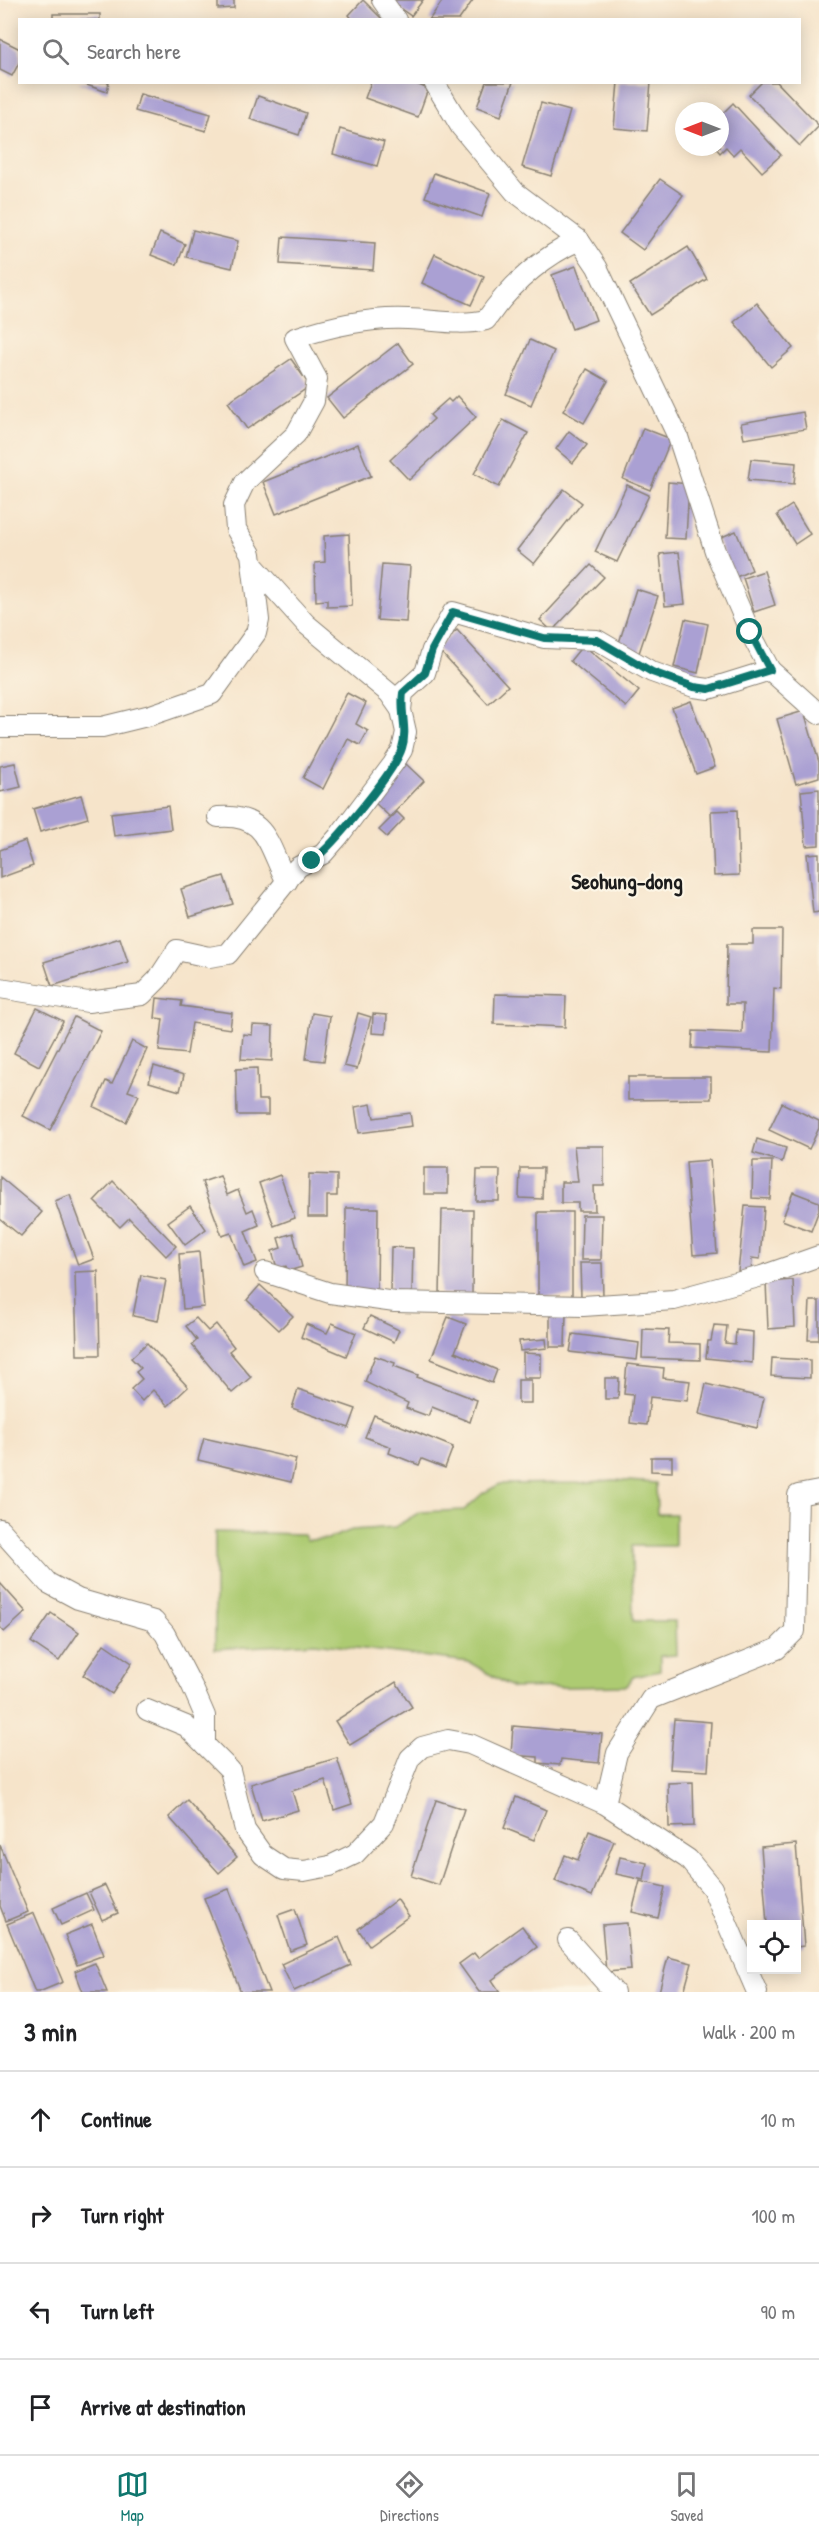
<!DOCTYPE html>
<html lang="en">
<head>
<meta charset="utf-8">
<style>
  :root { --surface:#fff; --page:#f6f6f6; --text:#202124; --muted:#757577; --line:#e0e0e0; --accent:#0f766e }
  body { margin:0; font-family:"Patrick Hand",sans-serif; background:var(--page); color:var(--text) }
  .controls { position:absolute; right:18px; bottom:18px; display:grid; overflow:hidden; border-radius:0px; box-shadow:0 3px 15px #0003 }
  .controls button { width:54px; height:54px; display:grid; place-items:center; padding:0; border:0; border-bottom:2px solid var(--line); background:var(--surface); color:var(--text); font:30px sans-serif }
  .compass { position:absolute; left:675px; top:102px; width:54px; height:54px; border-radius:50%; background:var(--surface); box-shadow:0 3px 15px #0003; rotate:270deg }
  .stop { position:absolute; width:18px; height:18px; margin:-14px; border:4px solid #0f766e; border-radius:50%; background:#fff }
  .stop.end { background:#0f766e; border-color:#fff; box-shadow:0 2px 6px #0008 }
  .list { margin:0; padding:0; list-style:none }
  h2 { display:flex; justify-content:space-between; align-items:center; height:78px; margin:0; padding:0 24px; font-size:26px }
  h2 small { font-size:20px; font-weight:400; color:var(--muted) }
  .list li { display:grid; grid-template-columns:39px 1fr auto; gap:18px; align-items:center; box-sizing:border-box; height:96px; padding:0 24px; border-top:2px solid var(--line) }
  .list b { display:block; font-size:22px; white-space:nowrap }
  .list em { font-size:20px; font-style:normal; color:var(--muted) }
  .icon { flex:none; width:33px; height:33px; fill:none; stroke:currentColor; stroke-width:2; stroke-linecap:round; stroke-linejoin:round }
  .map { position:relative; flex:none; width:819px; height:1992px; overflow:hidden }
  .search { position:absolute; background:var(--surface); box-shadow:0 3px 15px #0003; left:18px; right:18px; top:18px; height:66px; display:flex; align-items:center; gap:15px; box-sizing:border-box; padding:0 21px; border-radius:0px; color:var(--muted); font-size:22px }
  .sheet { height:462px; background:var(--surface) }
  nav { display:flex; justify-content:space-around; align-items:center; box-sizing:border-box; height:84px; border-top:2px solid var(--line); background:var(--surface); font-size:16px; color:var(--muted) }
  nav a { display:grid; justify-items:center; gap:3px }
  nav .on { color:var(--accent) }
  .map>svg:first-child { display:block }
</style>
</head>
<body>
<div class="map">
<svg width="819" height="1992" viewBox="0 0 819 1992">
  <rect width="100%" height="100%" fill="#fcf5e5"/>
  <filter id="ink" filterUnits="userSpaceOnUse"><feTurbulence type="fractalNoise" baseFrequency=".0167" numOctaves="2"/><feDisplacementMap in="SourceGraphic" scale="12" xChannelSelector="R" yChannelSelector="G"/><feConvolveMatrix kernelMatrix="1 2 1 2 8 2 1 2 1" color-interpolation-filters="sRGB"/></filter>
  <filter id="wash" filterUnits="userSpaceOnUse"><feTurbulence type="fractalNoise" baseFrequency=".008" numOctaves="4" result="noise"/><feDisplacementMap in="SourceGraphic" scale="24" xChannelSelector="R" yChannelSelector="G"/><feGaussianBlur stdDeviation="1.35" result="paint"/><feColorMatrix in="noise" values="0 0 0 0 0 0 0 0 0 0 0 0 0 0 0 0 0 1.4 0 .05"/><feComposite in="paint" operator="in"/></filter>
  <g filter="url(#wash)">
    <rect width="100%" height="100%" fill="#f6e4ca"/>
    <polygon fill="#adcb72" stroke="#647447" stroke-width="1.5" points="613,1480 656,1483 657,1514 675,1514 675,1546 632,1546 633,1621 675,1621 676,1655 660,1656 660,1671 633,1677 627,1686 513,1688 469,1662 315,1643 215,1649 215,1532 304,1534 307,1540 328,1539 352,1530 395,1527 420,1512 464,1510 483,1493 500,1484 579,1483"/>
    <g id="blocks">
      <g fill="#aaa0d3">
        <polygon points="218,0 234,0 234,8 218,9"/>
        <polygon points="363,0 383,20 353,20 349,15"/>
        <polygon points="392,0 423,0 411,16 391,2"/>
        <polygon points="443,0 473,0 459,20 429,20"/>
        <rect x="53" y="14" width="47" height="6"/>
        <polygon points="0,39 20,49 20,61 12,76 0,70"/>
        <polygon points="78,82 109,82 107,92"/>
        <polygon points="371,82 412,82 428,89 418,117 365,98"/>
        <polygon points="486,82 513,82 501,116 477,107"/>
        <polygon points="618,82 651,82 647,131 614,128"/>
        <polygon points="762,82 777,82 819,126 800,146 749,95"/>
        <polygon points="140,94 211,114 206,131 135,111"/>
        <polygon points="258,96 306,113 299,135 250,119"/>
        <polygon points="541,103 570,111 551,176 522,167"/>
        <polygon points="733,103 781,155 762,172 740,148 733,155 726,147 720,153 715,147 720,147 720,116"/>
        <polygon points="340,129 384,142 377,166 333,154"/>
        <polygon points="434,173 490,193 482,217 425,197"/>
        <polygon points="660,179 683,195 643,250 620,233"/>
        <polygon points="193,230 238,241 232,268 186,257"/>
        <polygon points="160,233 185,244 177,265 151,255"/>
        <polygon points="282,237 375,243 373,270 280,264"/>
        <polygon points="688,247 707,279 650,315 630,284"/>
        <polygon points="435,254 484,277 471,305 422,283"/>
        <polygon points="576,266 596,320 572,329 552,275"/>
        <polygon points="757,303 793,348 771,367 734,322"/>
        <polygon points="530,340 554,351 531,405 506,394"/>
        <polygon points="398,343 413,364 343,418 327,398"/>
        <polygon points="291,359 310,386 247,429 228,402"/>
        <polygon points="587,369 608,381 584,423 563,411"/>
        <polygon points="457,396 476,417 409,480 390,460 434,419 430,415 448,399 451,402"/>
        <polygon points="803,412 806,429 744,439 741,423"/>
        <polygon points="503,420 528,433 499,487 474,474"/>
        <polygon points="643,428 671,439 650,490 623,479"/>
        <polygon points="569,431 587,445 573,463 556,449"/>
        <polygon points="358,444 371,476 276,514 263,482"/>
        <polygon points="751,459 796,463 794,484 748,480"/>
        <polygon points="668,482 689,484 686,539 665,538"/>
        <polygon points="627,485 649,495 617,562 595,552"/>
        <polygon points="564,489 582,503 534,564 517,550"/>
        <polygon points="792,505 810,534 795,544 777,515"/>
        <polygon points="736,531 752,570 734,578 717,539"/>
        <polygon points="349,534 352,606 327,607 327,600 316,601 315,563 325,562 324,536"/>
        <polygon points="679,552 685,604 665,606 660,554"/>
        <polygon points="382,564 410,566 406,622 377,620"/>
        <polygon points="591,565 604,577 552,631 540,620"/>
        <polygon points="764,571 775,605 754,612 743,578"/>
        <polygon points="636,589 658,596 639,653 618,646"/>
        <polygon points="685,619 708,624 698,673 674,667"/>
        <polygon points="457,630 508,686 488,704 437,648"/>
        <polygon points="583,645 639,691 626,707 570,661"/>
        <polygon points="347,693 366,703 356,724 368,731 360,745 348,739 323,789 303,778"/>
        <polygon points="691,701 715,767 696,774 672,708"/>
        <polygon points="804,711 819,762 819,777 796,784 777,719"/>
        <polygon points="15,763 21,787 0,792 0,766"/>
        <polygon points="406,764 424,781 390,817 372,800"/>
        <polygon points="819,789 819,845 806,846 801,791"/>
        <polygon points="81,795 88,818 40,832 33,809"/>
        <polygon points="168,806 171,829 114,836 111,813"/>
        <polygon points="737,810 739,875 714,876 711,811"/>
        <polygon points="397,812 404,819 387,837 379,830"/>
        <polygon points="25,841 33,866 0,878 0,850"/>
        <polygon points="819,853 819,912 813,913 807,854"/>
        <polygon points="224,876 233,904 190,917 181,889"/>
        <polygon points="753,930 782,930 781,989 774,988 772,1052 692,1048 693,1031 742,1033 743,1004 726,1004 727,944 753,944"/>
        <polygon points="120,938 128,962 52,986 44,962"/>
        <polygon points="495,994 566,996 565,1027 494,1024"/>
        <polygon points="157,998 182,1001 181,1006 232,1013 230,1029 192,1023 187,1054 159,1051 163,1019 155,1018"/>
        <polygon points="37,1008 63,1021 39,1066 14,1053"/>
        <polygon points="312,1013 330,1016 324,1061 306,1059"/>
        <polygon points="358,1013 371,1017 357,1069 344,1066"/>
        <polygon points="373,1014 387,1015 386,1034 372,1033"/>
        <polygon points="74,1017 101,1031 50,1130 23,1116"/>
        <polygon points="253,1025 273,1026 272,1061 241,1059 243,1034 252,1035"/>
        <polygon points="132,1041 147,1049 128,1091 139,1095 126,1122 94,1107 106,1081 112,1084"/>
        <polygon points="154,1066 184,1075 180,1091 149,1082"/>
        <polygon points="257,1068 258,1100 268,1100 268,1115 237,1115 236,1069"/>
        <polygon points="628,1077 711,1077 711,1099 628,1100"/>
        <polygon points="782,1103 819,1121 819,1128 809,1149 769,1130"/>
        <polygon points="371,1104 374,1118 410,1113 412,1126 359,1133 355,1107"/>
        <polygon points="757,1139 786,1148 782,1162 753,1153"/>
        <polygon points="574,1146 604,1146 604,1186 594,1186 595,1211 578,1211 578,1203 561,1203 561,1182 578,1182"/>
        <polygon points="710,1160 717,1253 693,1255 686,1162"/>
        <polygon points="753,1161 772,1161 770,1199 752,1198"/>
        <rect x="424" y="1168" width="24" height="26"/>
        <polygon points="520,1168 543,1168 542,1199 519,1198"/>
        <polygon points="477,1170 500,1170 499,1201 476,1201"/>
        <polygon points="309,1174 337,1175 337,1196 327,1196 327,1217 308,1217"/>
        <polygon points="280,1175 295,1218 274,1226 259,1183"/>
        <polygon points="220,1176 227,1195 238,1190 247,1212 253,1209 259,1225 245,1231 257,1262 244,1267 231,1233 222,1236 202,1182"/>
        <polygon points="0,1177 42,1212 21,1236 0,1219"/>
        <polygon points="113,1181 176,1246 166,1256 129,1218 120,1227 94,1201"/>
        <polygon points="793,1192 819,1202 819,1210 811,1231 782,1220"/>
        <polygon points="70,1195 94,1259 78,1265 55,1201"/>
        <polygon points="190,1206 206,1229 185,1245 168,1222"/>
        <polygon points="745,1206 764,1207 760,1259 752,1258 751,1273 738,1272"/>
        <polygon points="346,1208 378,1208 377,1293 345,1292"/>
        <polygon points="442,1210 473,1210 472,1294 440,1294"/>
        <rect x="538" y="1212" width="34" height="84"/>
        <polygon points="582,1215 602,1215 601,1260 581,1260"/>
        <polygon points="293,1233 302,1267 288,1271 286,1266 277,1268 272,1251 281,1248 278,1238"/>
        <polygon points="391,1247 413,1248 412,1293 390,1292"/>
        <polygon points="199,1252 204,1307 183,1309 179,1254"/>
        <polygon points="580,1263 602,1263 603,1296 581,1297"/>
        <polygon points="98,1271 100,1355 77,1355 75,1272"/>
        <polygon points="141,1275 166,1280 158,1321 133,1316"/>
        <polygon points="793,1280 795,1327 768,1329 766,1282"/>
        <polygon points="260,1285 293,1316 279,1330 247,1300"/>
        <polygon points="810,1301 819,1301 819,1340 808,1340"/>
        <polygon points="550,1312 566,1312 565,1347 550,1347"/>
        <polygon points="370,1316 399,1330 394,1342 364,1328"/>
        <polygon points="448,1317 466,1324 455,1352 497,1370 492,1383 431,1359"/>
        <polygon points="196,1318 208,1331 216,1324 234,1347 229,1351 251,1377 232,1393 192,1345 197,1340 186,1326"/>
        <polygon points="332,1323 356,1333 346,1356 301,1337 306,1324 327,1333"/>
        <polygon points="714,1325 727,1326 725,1343 735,1344 736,1330 753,1332 752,1363 706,1358 708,1341 711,1341"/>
        <polygon points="643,1329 669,1330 668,1343 700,1344 700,1360 642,1358"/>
        <polygon points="573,1334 639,1343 637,1360 570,1352"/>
        <polygon points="546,1339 547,1348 520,1351 519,1341"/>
        <polygon points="147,1343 188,1387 168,1406 153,1390 142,1401 131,1389 142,1379 136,1372 141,1368 131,1358"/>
        <polygon points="523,1353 541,1354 541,1378 523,1378"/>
        <polygon points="375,1356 395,1363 394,1366 418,1375 417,1377 477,1400 470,1422 432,1407 428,1416 406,1408 408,1403 365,1382"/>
        <polygon points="772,1358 810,1360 810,1378 771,1376"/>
        <polygon points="627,1364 664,1368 663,1378 690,1381 687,1401 650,1397 647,1425 630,1423 633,1395 624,1394"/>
        <polygon points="605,1378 619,1378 618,1399 605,1399"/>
        <rect x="518" y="1380" width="13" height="23"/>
        <polygon points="706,1384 764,1398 757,1428 699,1414"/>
        <polygon points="298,1389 356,1409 349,1428 292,1408"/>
        <polygon points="374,1415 453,1447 445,1468 422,1459 419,1465 389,1453 391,1447 365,1437"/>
        <polygon points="204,1438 296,1459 291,1482 198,1460"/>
        <polygon points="651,1457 672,1457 672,1472 651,1471"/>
        <polygon points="0,1583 26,1612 4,1632 0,1627"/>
        <polygon points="51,1613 79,1632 59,1661 31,1642"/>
        <polygon points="104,1644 132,1663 112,1694 83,1675"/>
        <polygon points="396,1682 412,1707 350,1745 335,1721"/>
        <polygon points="674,1719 711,1722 708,1771 670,1769"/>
        <polygon points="513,1726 602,1734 599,1763 561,1759 560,1765 538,1763 538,1757 511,1755"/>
        <polygon points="337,1758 352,1804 334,1810 325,1780 292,1791 298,1810 262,1821 251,1784"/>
        <polygon points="693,1782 694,1826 669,1827 668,1783"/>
        <polygon points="516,1797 546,1810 534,1840 504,1828"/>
        <polygon points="187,1800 237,1857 219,1873 169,1817"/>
        <polygon points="436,1800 464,1809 439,1885 411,1876"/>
        <polygon points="589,1831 614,1841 592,1896 555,1881 565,1855 578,1860"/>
        <polygon points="796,1844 804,1946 796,1947 796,1924 767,1924 761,1847"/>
        <polygon points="0,1845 28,1912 6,1921 0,1906"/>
        <polygon points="620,1857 647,1863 644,1880 616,1874"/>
        <polygon points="640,1881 665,1887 658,1918 632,1912"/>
        <polygon points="105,1885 118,1913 102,1920 89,1892"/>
        <polygon points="229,1889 269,1992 241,1992 204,1898"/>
        <polygon points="86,1893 94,1910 61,1925 53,1908"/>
        <polygon points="397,1899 409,1916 369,1945 358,1929"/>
        <polygon points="295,1909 307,1945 290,1951 278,1915"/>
        <polygon points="34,1913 63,1982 39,1992 35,1992 7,1924"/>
        <polygon points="627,1923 631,1970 606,1972 602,1925"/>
        <polygon points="92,1924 104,1955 77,1965 65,1935"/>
        <polygon points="522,1926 537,1947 492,1980 500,1992 479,1992 459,1964 474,1953 478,1958"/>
        <polygon points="339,1937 351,1965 294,1991 281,1964"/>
        <polygon points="668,1957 692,1963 684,1992 659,1992"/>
        <polygon points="95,1963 107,1992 83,1992 75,1971"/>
      </g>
    </g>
  </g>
  <g filter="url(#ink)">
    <use href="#blocks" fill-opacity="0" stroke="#898073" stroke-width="1.5"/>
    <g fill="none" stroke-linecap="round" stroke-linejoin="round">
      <g stroke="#898073" stroke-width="22">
        <g id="street">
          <polyline points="382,0 396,20"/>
          <polyline points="434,82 461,127 515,192 579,240 597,267 678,437 715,551 750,632 770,670 819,714"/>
          <polyline points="253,565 306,624 389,693 401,710"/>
          <path d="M0,727H102L151,715L212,694L256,633L259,620L251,554L236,529L234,505L245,482L296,434L314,401L317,379L295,338C331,326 369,317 408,319C434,320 461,326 486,320C511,284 540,258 579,240"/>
          <path d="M218,817C268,813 268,847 287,882"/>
          <polyline points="0,988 88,1002 142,995 158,979 177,950 209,957 228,954 298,867 323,854 338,837 393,764 402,750 406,732 401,710 403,693 425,673 432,650 453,612 544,638 597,640 652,672 694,687 709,689 770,670"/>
          <polyline points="265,1272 330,1293 395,1302 583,1306 674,1300 762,1276 819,1256"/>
          <polyline points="0,1529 48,1583 78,1599 154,1621 165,1634 192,1686 205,1716 205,1745"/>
          <polyline points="147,1710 186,1726 230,1770 245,1830 263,1855 284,1869 304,1871 330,1866 355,1854 384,1823 410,1758 422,1747 448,1740 470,1744 605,1804 688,1859 712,1888 757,1992"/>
          <polyline points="605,1804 617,1753 651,1699 777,1649 795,1631 798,1495 819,1491"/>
          <polyline points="568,1940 614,1992"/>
        </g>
      </g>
      <use href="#street" stroke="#fff" stroke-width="20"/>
    </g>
  </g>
  <g fill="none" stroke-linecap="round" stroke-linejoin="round" filter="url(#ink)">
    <path stroke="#0f766e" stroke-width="8" d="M312,861C332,847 396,770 402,748C408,730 400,712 403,693L425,673L432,650L453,612L544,638L597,640L652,672L694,687L709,689L770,670L750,632"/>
  </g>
  <g text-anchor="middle" stroke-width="4.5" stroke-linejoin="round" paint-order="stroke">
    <g font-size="22" font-weight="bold" fill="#1c1c1c" stroke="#fcf5e5">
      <text x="627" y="889">Seohung-dong</text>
    </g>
  </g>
</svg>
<div class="controls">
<button><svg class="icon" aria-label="locate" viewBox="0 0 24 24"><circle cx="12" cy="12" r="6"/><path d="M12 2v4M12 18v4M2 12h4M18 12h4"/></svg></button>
</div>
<svg class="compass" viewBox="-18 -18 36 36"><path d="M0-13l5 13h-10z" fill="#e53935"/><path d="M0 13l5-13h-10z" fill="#757577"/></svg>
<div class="stop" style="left:750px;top:632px"></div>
<div class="stop end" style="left:312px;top:861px"></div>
<div class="search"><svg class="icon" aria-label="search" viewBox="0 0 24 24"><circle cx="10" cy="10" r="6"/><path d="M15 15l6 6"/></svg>Search here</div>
</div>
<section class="sheet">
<h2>3 min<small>Walk · 200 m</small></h2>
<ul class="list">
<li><svg class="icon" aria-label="ahead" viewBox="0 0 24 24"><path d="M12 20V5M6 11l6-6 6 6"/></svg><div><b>Continue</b></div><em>10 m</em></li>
<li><svg class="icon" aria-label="right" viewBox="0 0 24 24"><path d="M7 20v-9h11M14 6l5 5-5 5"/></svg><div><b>Turn right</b></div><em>100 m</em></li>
<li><svg class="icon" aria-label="left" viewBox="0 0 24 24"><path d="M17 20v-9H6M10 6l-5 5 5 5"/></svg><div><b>Turn left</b></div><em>90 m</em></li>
<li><svg class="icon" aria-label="arrive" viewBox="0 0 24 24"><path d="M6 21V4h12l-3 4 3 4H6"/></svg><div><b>Arrive at destination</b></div></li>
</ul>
</section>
<nav>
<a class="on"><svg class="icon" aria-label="map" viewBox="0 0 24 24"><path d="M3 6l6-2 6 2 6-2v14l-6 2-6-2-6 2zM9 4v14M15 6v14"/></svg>Map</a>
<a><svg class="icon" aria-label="directions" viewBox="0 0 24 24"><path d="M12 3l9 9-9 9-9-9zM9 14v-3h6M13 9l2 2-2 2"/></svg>Directions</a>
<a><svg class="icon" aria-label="saved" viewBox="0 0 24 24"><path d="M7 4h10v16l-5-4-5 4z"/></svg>Saved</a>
</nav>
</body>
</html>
